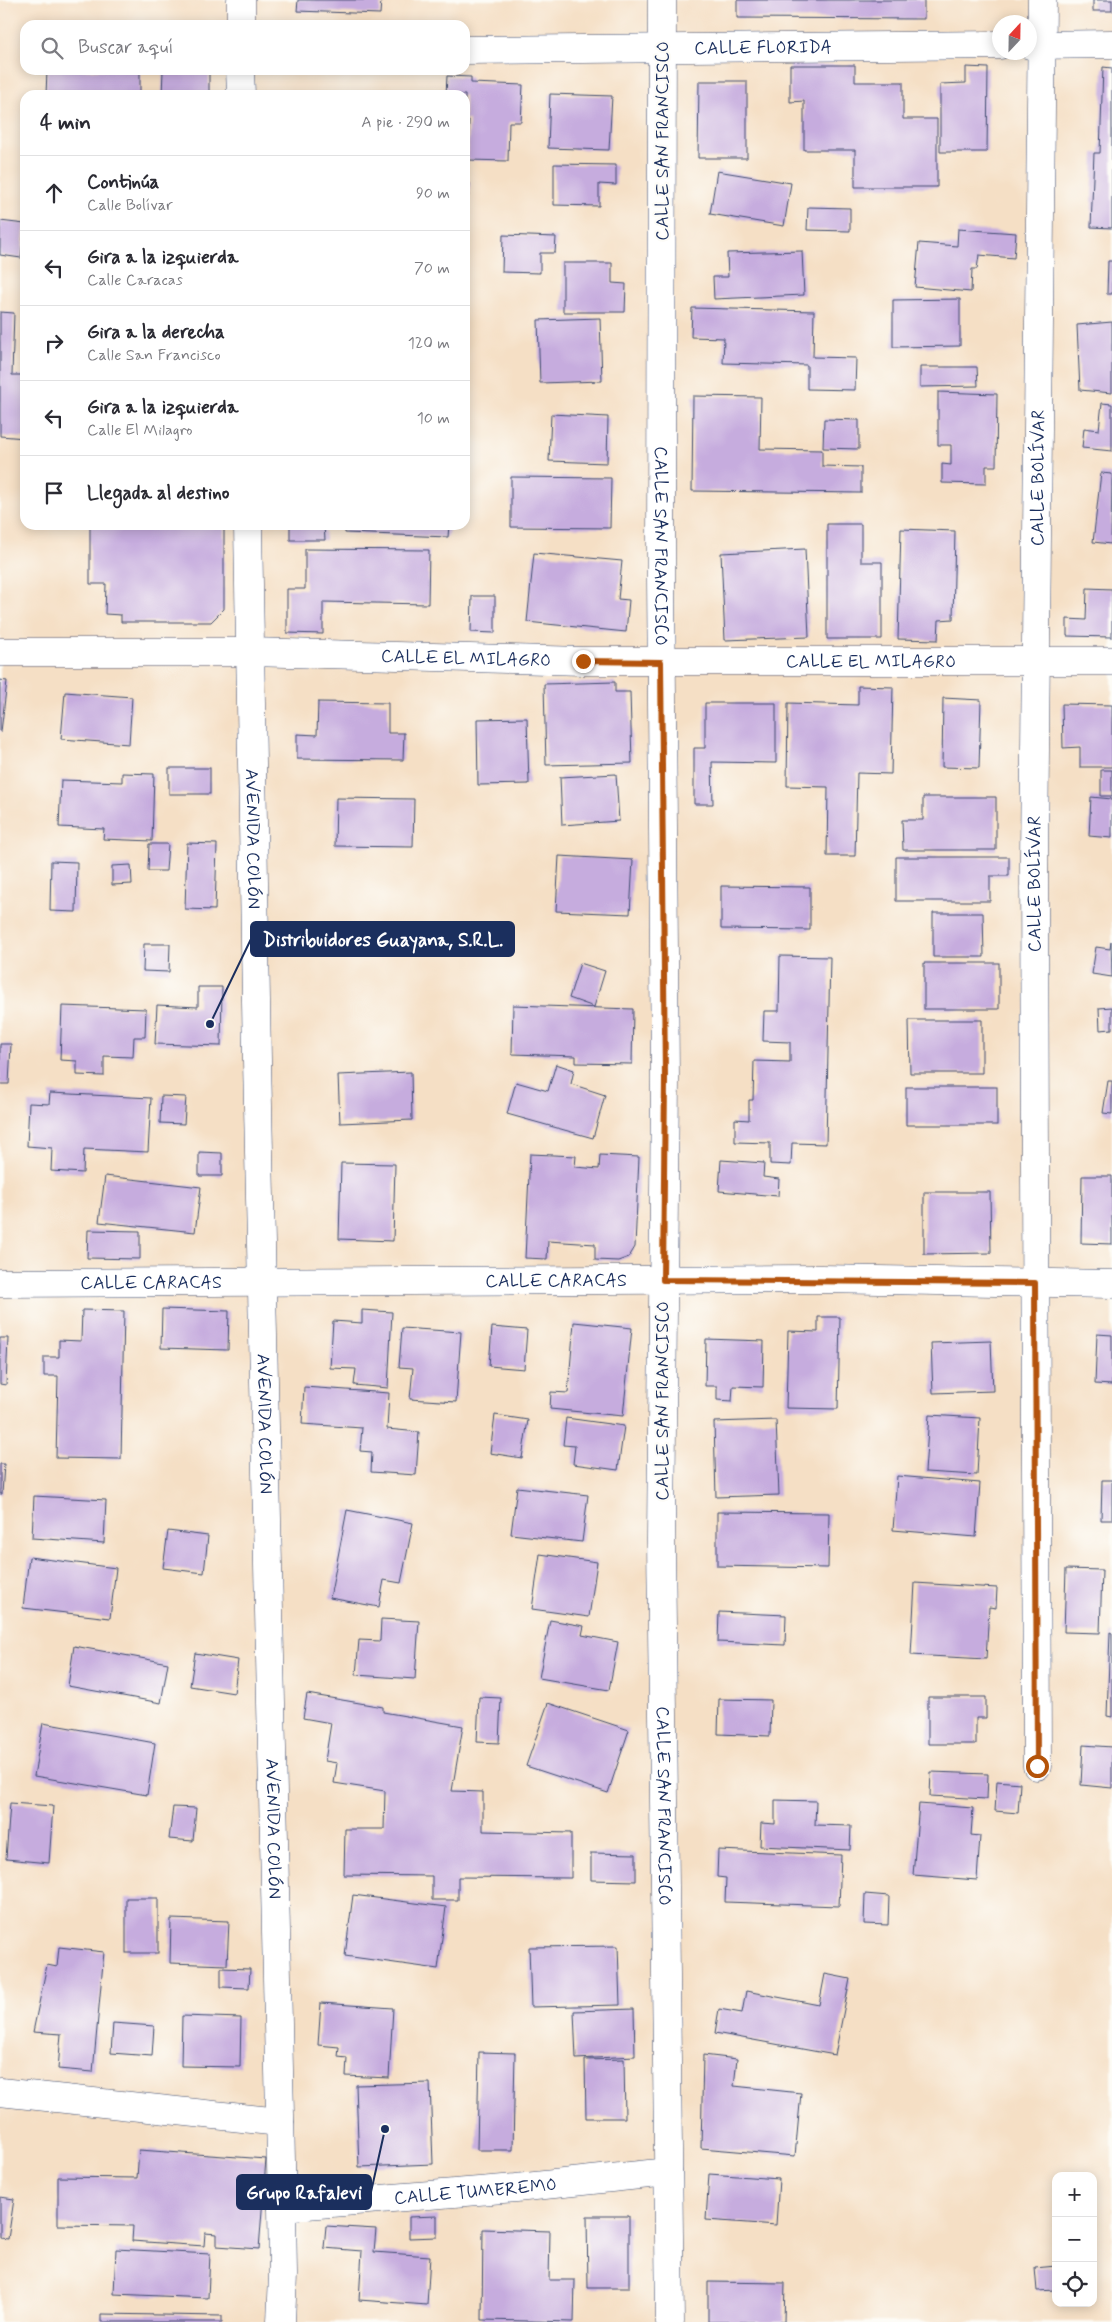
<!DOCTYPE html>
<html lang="es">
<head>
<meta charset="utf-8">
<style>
  :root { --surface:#fff; --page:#f2f2f3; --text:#2b2b33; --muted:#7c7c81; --line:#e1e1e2 }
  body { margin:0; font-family:Mynerve,sans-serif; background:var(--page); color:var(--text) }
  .controls { position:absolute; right:15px; bottom:15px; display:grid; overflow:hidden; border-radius:10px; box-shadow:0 2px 12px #0003 }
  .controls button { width:45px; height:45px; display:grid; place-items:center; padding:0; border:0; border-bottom:1px solid var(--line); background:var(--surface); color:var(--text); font:25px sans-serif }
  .compass { position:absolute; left:992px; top:15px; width:45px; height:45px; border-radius:50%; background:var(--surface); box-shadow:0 2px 12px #0003; rotate:22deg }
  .stop { position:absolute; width:15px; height:15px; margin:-11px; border:4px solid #b45309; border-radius:50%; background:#fff }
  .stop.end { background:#b45309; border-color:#fff; box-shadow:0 1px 5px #0008 }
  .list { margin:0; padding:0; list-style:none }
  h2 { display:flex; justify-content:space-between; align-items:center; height:65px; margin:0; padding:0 20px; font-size:21px }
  h2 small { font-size:16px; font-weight:400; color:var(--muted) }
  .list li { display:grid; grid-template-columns:32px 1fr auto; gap:15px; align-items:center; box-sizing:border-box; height:75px; padding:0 20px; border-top:1px solid var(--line) }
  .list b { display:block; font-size:19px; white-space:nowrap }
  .list p { margin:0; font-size:16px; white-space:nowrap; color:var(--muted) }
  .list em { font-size:16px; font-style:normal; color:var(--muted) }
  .icon { flex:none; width:28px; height:28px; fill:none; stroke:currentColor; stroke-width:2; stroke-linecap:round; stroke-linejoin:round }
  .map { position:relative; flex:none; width:1112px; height:2322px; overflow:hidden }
  .search { position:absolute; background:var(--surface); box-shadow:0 2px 12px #0003; left:20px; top:20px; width:450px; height:55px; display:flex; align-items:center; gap:12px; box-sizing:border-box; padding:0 18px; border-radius:15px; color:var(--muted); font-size:19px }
  .panel { position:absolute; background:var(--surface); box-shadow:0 2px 12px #0003; left:20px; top:90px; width:450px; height:440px; border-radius:15px }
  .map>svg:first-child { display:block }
</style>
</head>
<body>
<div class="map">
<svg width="1112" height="2322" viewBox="0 0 1112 2322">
  <rect width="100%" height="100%" fill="#fdfcf7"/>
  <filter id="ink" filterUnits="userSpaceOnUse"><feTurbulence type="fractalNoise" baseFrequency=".02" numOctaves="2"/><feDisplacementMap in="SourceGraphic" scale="10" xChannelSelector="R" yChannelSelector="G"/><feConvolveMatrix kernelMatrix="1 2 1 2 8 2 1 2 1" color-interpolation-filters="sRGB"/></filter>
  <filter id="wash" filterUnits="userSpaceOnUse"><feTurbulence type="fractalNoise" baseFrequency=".0096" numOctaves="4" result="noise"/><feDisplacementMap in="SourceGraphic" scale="20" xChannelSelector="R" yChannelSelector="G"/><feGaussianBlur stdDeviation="1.12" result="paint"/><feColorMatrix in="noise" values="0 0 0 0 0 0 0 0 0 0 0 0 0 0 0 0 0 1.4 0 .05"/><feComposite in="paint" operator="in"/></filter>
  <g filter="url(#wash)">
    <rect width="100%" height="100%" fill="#f5dfc5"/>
    <g id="blocks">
      <g fill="#c6acde">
        <polygon points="298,0 381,0 380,14 297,11"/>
        <polygon points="737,0 924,0 924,19 737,18"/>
        <rect x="1093" y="0" width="19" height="11"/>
        <polygon points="790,65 855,65 855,82 903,82 903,119 937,119 937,187 855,187 855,150 804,150 804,101 790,102"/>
        <polygon points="966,67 988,68 987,152 940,152 940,84 966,83"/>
        <polygon points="1103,67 1112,68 1112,228 1091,227 1094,153 1100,153"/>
        <polygon points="47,70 140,70 140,95 46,95"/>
        <polygon points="163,70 209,70 209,95 162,95"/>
        <polygon points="447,76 471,77 471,83 523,85 521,122 509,122 508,161 468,160 469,120 465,119 465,95 446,95"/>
        <polygon points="699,81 747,81 747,158 698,158"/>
        <polygon points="550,94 612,96 609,150 548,148"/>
        <polygon points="554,164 616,165 616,185 599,184 599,206 554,205"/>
        <polygon points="717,171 791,183 784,226 710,214"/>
        <polygon points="465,183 470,183 466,220 465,220"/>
        <polygon points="808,207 850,208 850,231 807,230"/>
        <polygon points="0,221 25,224 21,258 0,255"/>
        <polygon points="958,229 1016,233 1014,258 979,255 977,269 972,269 971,292 915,287 919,243 957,246"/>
        <polygon points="503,235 556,237 555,253 540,253 540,273 502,272"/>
        <polygon points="802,251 804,295 714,299 713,277 728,277 727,253"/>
        <polygon points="1108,261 1112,261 1112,294 1107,294"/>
        <polygon points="563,263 612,263 612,283 626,284 625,312 563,312"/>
        <polygon points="960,299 960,346 893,347 893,300"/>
        <polygon points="692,308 814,311 813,357 856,358 855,390 807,389 807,365 723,363 724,338 691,337"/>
        <polygon points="0,312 14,313 12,375 25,375 25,438 0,436"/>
        <polygon points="600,318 602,381 540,383 538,320"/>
        <polygon points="1112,322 1112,393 1080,390 1077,325"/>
        <polygon points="920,367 977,367 978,386 920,387"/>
        <polygon points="938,392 997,394 996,466 986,466 986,484 942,483 942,464 951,465 951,445 938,445"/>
        <polygon points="693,396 761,397 760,449 822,450 822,466 861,467 861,493 692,491"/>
        <polygon points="1102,403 1112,404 1112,451 1082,448 1084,428 1099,430"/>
        <polygon points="551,414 608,417 607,463 549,461"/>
        <polygon points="824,419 859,420 859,449 823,448"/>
        <polygon points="1101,473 1112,474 1111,544 1093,542"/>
        <polygon points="511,477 611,478 610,528 511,527"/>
        <polygon points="827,524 861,524 861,562 882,562 882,639 827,639"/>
        <polygon points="90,525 224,525 224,609 211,622 121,622 121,615 105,614 106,584 90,584"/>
        <polygon points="290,525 324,525 325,540 290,540"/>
        <polygon points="345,525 449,525 448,537 345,533"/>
        <polygon points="901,529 955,531 953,619 939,620 938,640 898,639"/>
        <polygon points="305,549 429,550 428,604 323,602 323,634 287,633 287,589 305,589"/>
        <polygon points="805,549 809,637 725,640 721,553"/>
        <polygon points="534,553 622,561 618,599 629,600 626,632 527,622"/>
        <polygon points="1087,588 1112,589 1112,637 1067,636 1067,619 1086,620"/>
        <polygon points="472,596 495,596 495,633 471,632"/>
        <polygon points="0,680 7,681 1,732 0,732"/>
        <polygon points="615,682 615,692 630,692 632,763 546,765 544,684"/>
        <polygon points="858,686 893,687 891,774 857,773 855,856 827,856 828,787 787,786 788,703 858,705"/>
        <polygon points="65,692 132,697 129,744 61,739"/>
        <polygon points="943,698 981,700 979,768 942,767"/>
        <polygon points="318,702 388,703 388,733 404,733 403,760 297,759 297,734 317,735"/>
        <polygon points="705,703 776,703 776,763 712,762 713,804 694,804 694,748 705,748"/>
        <polygon points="1062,704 1112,705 1112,767 1080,767 1080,747 1063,748"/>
        <polygon points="527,718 529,784 478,785 477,719"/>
        <rect x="169" y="768" width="41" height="26"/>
        <rect x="1101" y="770" width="11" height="26"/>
        <polygon points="122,773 154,774 152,841 103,839 104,829 59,827 61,780 122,782"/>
        <polygon points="616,774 619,821 562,825 560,777"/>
        <polygon points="923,797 996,797 996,850 903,850 902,820 923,820"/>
        <polygon points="1091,797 1112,799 1112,838 1089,836"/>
        <polygon points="336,798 414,799 413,847 335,846"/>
        <polygon points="187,843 217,844 215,910 185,909"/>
        <polygon points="149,844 168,844 166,871 148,871"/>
        <polygon points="559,856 633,860 630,914 556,911"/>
        <polygon points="896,857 1009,857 1009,876 990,876 990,901 896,901"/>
        <polygon points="51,861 77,862 76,912 50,911"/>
        <polygon points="131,865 132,884 112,885 112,866"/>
        <polygon points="721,886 810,887 810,930 721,929"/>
        <polygon points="933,913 983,913 984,957 933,957"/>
        <polygon points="1111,942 1112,977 1092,974 1096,947 1110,949"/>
        <polygon points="144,944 170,944 169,972 143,971"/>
        <polygon points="780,956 830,957 826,1144 792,1143 791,1165 770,1164 770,1143 735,1142 735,1119 749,1120 749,1100 753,1100 754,1061 790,1062 790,1042 763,1041 764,1011 779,1011"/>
        <polygon points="580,963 605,971 594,1007 569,998"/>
        <rect x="924" y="963" width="75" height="46"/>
        <polygon points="198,987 222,987 221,1046 155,1044 157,1005 198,1007"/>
        <polygon points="513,1005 633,1009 632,1064 576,1063 576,1056 512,1054"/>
        <polygon points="62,1006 146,1009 145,1037 134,1037 133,1057 104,1056 104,1076 77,1075 77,1061 60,1060"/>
        <polygon points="1112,1007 1112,1029 1100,1030 1099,1008"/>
        <polygon points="909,1020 982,1020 982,1073 910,1073"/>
        <polygon points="0,1044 11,1044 9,1084 0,1084"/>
        <polygon points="556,1064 574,1070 571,1084 605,1095 593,1138 507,1114 516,1082 548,1091"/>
        <polygon points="411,1072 412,1120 340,1123 338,1075"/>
        <polygon points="1108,1081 1112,1081 1112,1114 1103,1113"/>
        <rect x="906" y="1087" width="91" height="38"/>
        <polygon points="50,1093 151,1098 148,1152 84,1149 83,1173 51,1171 52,1148 27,1146 29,1103 49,1104"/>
        <polygon points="161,1096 186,1097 184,1124 160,1123"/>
        <polygon points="199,1152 222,1153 222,1176 199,1176"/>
        <polygon points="530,1154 576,1156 575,1167 599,1169 600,1155 639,1157 635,1247 629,1257 618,1261 595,1260 595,1244 548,1241 547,1259 525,1258"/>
        <polygon points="721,1160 764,1163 763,1177 779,1179 778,1196 719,1191"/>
        <polygon points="341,1163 395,1164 393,1241 339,1239"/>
        <polygon points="105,1176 201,1187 195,1232 99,1222"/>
        <polygon points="1082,1176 1112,1176 1112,1244 1081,1243"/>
        <polygon points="924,1192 990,1192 991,1253 924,1254"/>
        <polygon points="88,1230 140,1231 140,1259 87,1258"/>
        <polygon points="162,1309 229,1311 228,1350 161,1348"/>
        <polygon points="82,1310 124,1311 121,1459 56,1458 58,1376 44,1376 44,1357 59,1357 59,1340 81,1341"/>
        <polygon points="362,1310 392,1312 388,1388 354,1385 356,1369 330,1368 333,1321 362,1323"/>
        <polygon points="818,1317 840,1317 838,1409 786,1408 788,1331 818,1332"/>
        <polygon points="574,1322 632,1328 623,1416 550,1409 551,1392 568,1393"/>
        <polygon points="492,1327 527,1330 524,1369 489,1366"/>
        <polygon points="402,1328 461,1332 456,1402 410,1399 413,1368 399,1367"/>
        <polygon points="1097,1334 1112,1335 1112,1385 1095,1384"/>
        <polygon points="0,1338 8,1338 6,1385 0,1384"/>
        <polygon points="706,1339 764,1341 763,1387 733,1386 732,1401 717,1400 717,1386 705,1386"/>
        <polygon points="991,1341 993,1391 933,1393 931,1343"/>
        <polygon points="304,1387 389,1393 387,1429 419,1432 416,1475 371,1472 372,1452 360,1451 362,1428 302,1424"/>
        <polygon points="495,1415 528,1420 522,1458 490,1453"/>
        <polygon points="929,1415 980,1418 977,1475 925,1472"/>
        <polygon points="566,1418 624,1426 618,1470 573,1464 575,1446 563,1445"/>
        <polygon points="776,1420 779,1495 716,1497 714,1422"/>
        <polygon points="0,1464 4,1464 2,1494 0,1494"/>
        <polygon points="897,1476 980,1483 976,1537 893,1530"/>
        <polygon points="1102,1480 1112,1480 1112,1520 1101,1520"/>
        <polygon points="517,1487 588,1495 582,1542 511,1534"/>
        <polygon points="34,1496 106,1500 104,1543 32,1538"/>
        <polygon points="347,1510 413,1523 401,1583 384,1580 379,1607 330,1598"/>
        <polygon points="717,1512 829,1513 828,1568 717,1566"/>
        <polygon points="168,1531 208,1536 204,1573 163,1568"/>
        <polygon points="540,1554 597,1562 589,1617 532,1609"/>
        <polygon points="29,1557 116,1568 110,1618 23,1608"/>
        <polygon points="1066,1569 1102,1570 1100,1633 1064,1632"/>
        <polygon points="915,1583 997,1588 996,1608 989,1607 986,1659 911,1655"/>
        <polygon points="719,1612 786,1615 785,1645 718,1642"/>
        <polygon points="381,1619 419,1621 415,1679 356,1675 359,1640 380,1641"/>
        <polygon points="550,1620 584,1626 582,1635 618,1642 609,1690 539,1678"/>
        <polygon points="1110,1632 1112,1633 1112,1717 1107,1716"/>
        <polygon points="74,1646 168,1663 161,1703 68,1686"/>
        <polygon points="195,1653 238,1660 234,1693 190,1686"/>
        <polygon points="307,1694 383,1707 383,1712 463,1726 452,1791 483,1792 483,1831 571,1833 571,1878 458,1877 458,1900 432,1900 432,1876 344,1875 345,1829 384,1829 385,1791 334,1783 337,1763 325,1761 331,1723 303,1718"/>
        <polygon points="479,1697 501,1698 499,1743 477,1742"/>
        <polygon points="928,1697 986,1697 986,1718 976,1718 976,1744 928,1744"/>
        <polygon points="719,1699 771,1700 770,1736 718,1734"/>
        <polygon points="548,1703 629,1730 608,1793 526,1766"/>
        <polygon points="43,1723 155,1743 147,1795 34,1776"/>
        <polygon points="1083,1745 1112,1747 1112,1788 1081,1785"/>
        <polygon points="931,1772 988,1774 987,1799 930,1796"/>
        <polygon points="997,1781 1020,1783 1018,1813 995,1811"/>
        <polygon points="775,1800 816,1801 815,1825 851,1826 850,1850 760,1846 761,1823 775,1824"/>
        <polygon points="10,1803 53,1806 49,1863 6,1859"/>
        <polygon points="919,1804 973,1808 971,1835 980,1836 977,1880 913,1875"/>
        <polygon points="173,1807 196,1808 193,1841 169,1839"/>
        <polygon points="718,1850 841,1855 839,1906 725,1902 726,1878 717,1877"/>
        <polygon points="591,1853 636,1854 636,1881 591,1880"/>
        <polygon points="865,1894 889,1896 888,1925 864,1924"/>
        <polygon points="353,1895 446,1907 438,1969 345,1956"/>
        <rect x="126" y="1898" width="32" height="55"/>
        <polygon points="171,1919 229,1921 227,1965 170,1963"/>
        <polygon points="618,1946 620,2005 531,2007 529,1947"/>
        <polygon points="59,1947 104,1952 93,2072 58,2069 61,2034 33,2032 47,1965 57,1967"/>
        <polygon points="221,1968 250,1969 249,1988 221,1987"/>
        <polygon points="825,1974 850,1979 835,2055 715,2033 719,2009 742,2013 746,1991 819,2005"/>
        <polygon points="321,2003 393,2008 389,2078 346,2076 347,2058 338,2057 339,2047 318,2045"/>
        <polygon points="634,2009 635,2056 576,2059 574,2011"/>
        <polygon points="182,2016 241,2018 240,2067 181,2066"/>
        <polygon points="113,2023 154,2026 152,2056 111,2053"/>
        <polygon points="479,2052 515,2053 513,2150 477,2150"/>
        <polygon points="703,2055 737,2059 734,2086 801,2093 795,2156 701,2148"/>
        <polygon points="624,2059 625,2118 586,2118 585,2060"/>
        <polygon points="430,2083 433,2164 359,2167 356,2085"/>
        <polygon points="139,2150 266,2159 259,2249 217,2246 217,2234 205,2233 204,2246 132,2241 133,2226 58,2225 58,2177 137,2178"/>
        <polygon points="709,2174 779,2179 776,2225 706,2220"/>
        <polygon points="0,2197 14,2199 8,2239 0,2238"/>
        <polygon points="437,2216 437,2237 409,2238 409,2217"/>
        <polygon points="587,2216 629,2216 629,2288 588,2288"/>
        <polygon points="326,2226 376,2229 374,2252 430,2256 427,2305 359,2300 362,2251 324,2248"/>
        <polygon points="483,2229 550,2231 549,2280 575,2280 574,2322 482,2320"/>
        <polygon points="116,2249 210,2254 208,2298 114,2294"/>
        <polygon points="1056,2266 1056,2290 1037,2291 1035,2268"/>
        <polygon points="708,2282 785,2283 784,2322 708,2322"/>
        <polygon points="101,2314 222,2316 222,2322 101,2322"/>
      </g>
    </g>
  </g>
  <g filter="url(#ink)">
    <use href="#blocks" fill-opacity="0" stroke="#3c496d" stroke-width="1"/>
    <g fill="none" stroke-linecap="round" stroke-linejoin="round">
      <g stroke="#3c496d" stroke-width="29">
        <g id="minor">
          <path id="s1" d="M662,0L661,575L665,1079L661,1540L670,2322"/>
          <polyline points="241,25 241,0"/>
          <polyline points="1030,45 1112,44"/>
          <path id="s2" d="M465,50L1000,45"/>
          <polyline points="240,70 241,95"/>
          <path id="s3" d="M248,525L257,1060L282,2207L283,2275L281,2322"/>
          <path id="s4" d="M0,652H250L583,661H1112"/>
          <path id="s5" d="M0,1283L821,1279L1112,1284"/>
          <path id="s6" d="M1037,1766L1034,858L1042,0"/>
          <polyline points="0,2092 280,2122"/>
          <path id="s7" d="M282,2207L516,2188L668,2172"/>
        </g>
      </g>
      <use href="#minor" stroke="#fff" stroke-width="28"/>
    </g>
  </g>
  <g fill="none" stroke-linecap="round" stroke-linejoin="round" filter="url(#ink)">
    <polyline stroke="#b45309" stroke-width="6" points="583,661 661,662 665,1079 663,1280 1035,1283 1037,1766"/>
  </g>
  <g text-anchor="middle" stroke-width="4.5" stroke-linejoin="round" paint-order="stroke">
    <g font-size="18" fill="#1b2f5e" stroke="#fdfcf7">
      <text dy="6" stroke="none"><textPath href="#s2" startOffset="298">CALLE FLORIDA</textPath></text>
      <text transform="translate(662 141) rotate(-90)" y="6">CALLE SAN FRANCISCO</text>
      <text dy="6" stroke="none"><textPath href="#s6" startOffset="1288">CALLE BOLÍVAR</textPath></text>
      <text dy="6" stroke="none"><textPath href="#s1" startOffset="546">CALLE SAN FRANCISCO</textPath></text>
      <text dy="6" stroke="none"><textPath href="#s4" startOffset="466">CALLE EL MILAGRO</textPath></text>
      <text dy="6" stroke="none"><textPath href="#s4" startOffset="871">CALLE EL MILAGRO</textPath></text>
      <text dy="6" stroke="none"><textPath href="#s3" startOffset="314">AVENIDA COLÓN</textPath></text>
      <text dy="6" stroke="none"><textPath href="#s6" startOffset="882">CALLE BOLÍVAR</textPath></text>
      <text dy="6" stroke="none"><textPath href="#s5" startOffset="556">CALLE CARACAS</textPath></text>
      <text dy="6" stroke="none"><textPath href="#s5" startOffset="151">CALLE CARACAS</textPath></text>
      <text transform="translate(662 1401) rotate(-90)" y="6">CALLE SAN FRANCISCO</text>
      <text dy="6" stroke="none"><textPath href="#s3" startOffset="899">AVENIDA COLÓN</textPath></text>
      <text dy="6" stroke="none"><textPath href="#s1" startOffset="1806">CALLE SAN FRANCISCO</textPath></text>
      <text dy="6" stroke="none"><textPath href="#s3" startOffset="1304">AVENIDA COLÓN</textPath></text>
      <text dy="6" stroke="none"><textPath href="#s7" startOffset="194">CALLE TUMEREMO</textPath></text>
    </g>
  </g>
  <path fill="none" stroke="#1b2f5e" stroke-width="2" d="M210 1024L251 939M385 2129L371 2192"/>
  <g fill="#1b2f5e" stroke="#fdfcf7" stroke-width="2">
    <circle cx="210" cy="1024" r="5"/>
    <circle cx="385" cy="2129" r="5"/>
  </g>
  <g fill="#1b2f5e" stroke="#1b2f5e" stroke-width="2">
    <rect x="251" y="922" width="263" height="34" rx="5"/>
    <rect x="237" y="2175" width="134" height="34" rx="5"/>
  </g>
  <g font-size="19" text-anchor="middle" font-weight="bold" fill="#fff">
    <text x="383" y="946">Distribuidores Guayana, S.R.L.</text>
    <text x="304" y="2199">Grupo Rafalevi</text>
  </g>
</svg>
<div class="controls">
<button>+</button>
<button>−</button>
<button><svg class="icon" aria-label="locate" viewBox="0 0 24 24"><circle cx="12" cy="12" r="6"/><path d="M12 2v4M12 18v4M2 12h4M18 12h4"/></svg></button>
</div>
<svg class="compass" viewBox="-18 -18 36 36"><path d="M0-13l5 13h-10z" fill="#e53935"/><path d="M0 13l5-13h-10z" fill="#7c7c81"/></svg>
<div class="stop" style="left:1037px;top:1766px"></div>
<div class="stop end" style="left:583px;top:661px"></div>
<div class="search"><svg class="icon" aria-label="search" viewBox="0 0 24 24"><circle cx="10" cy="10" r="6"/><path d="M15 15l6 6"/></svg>Buscar aquí</div>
<section class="panel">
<h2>4 min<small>A pie · 290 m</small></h2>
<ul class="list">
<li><svg class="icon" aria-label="ahead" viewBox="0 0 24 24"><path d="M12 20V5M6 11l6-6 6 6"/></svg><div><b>Continúa</b><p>Calle Bolívar</p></div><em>90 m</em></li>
<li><svg class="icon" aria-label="left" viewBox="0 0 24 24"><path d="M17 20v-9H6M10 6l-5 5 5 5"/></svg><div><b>Gira a la izquierda</b><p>Calle Caracas</p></div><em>70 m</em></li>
<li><svg class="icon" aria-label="right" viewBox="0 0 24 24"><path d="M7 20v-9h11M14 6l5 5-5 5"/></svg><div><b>Gira a la derecha</b><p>Calle San Francisco</p></div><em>120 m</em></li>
<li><svg class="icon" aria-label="left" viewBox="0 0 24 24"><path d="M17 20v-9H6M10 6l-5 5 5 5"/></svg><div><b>Gira a la izquierda</b><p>Calle El Milagro</p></div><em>10 m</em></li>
<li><svg class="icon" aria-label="arrive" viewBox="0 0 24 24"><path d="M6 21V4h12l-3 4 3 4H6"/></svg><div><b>Llegada al destino</b></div></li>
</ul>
</section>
</div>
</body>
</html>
